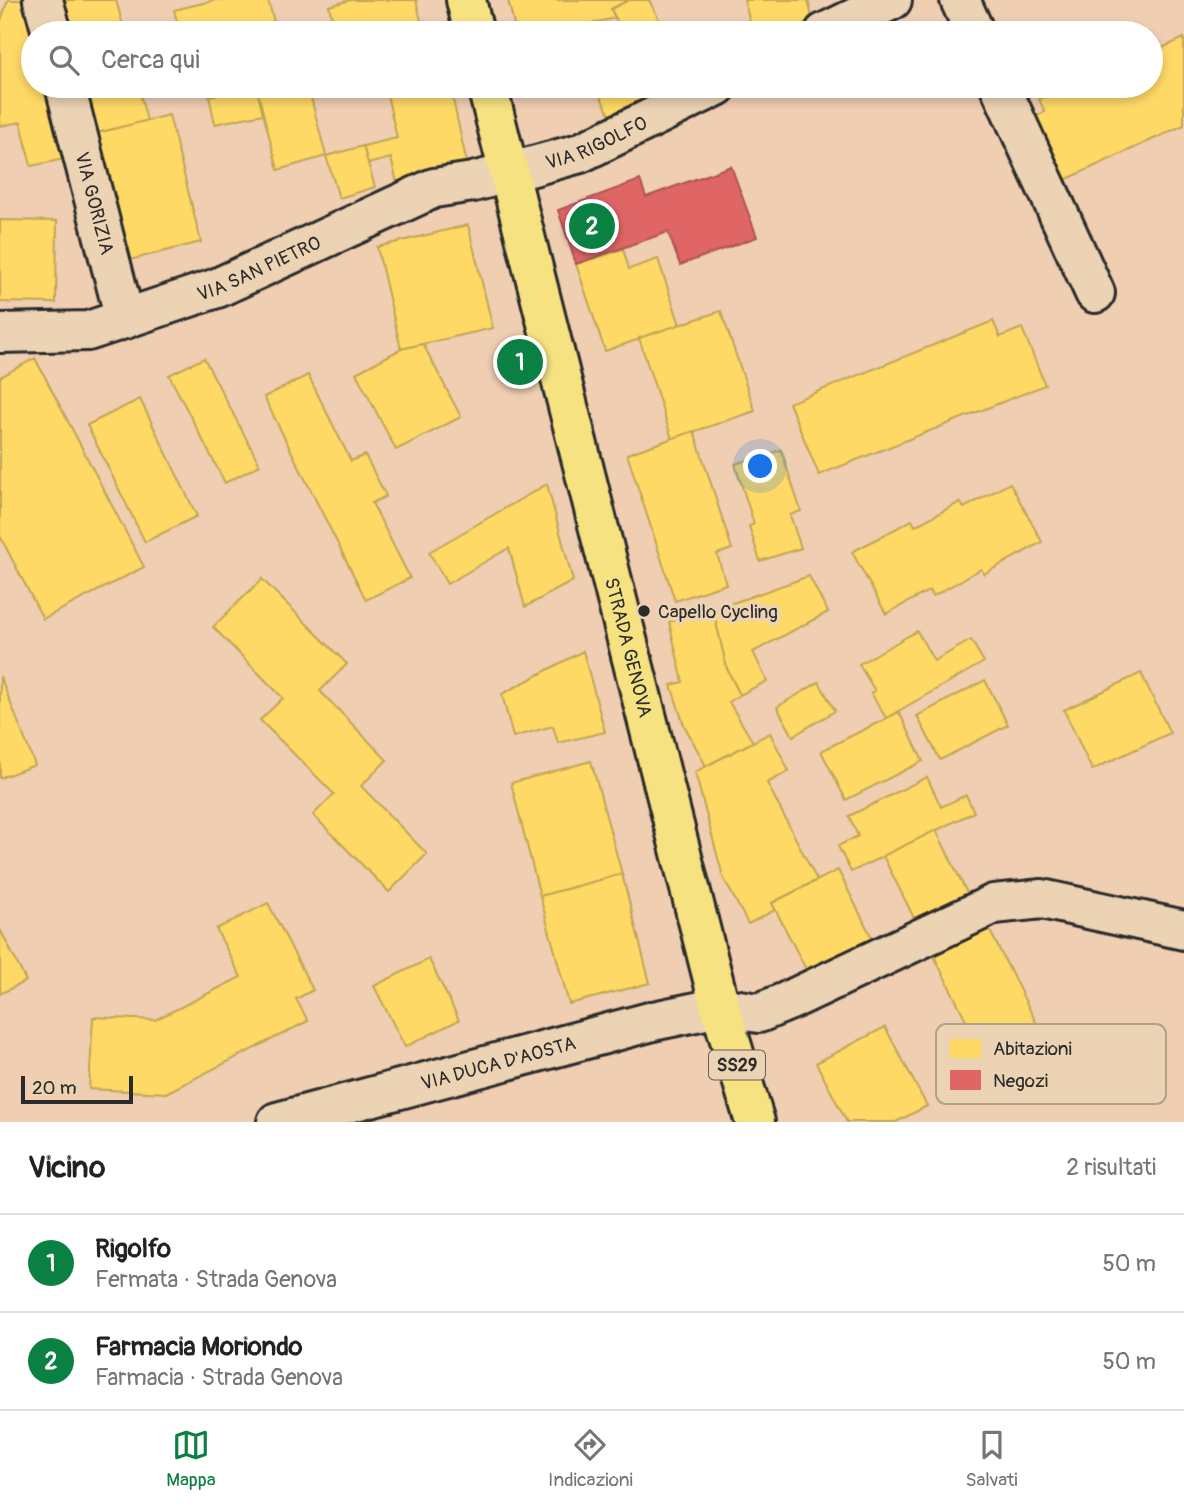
<!DOCTYPE html>
<html lang="it">
<head>
<meta charset="utf-8">
<style>
  :root { --surface:#fff; --page:#f2f2f2; --text:#222; --muted:#767676; --line:#e0e0e0; --accent:#0b8043 }
  body { margin:0; font-family:Pangolin,sans-serif; background:var(--page); color:var(--text) }
  .scale { position:absolute; left:21px; bottom:18px; width:112px; box-sizing:border-box; padding-left:7px; border:4px solid #2b2b2b; border-top:0; font-size:19px; line-height:24px; white-space:nowrap; color:#2b2b2b; -webkit-text-stroke:5px #ebd3b3; paint-order:stroke }
  .you { position:absolute; left:761px; top:467px; width:24px; height:24px; margin:-18px; border:5px solid #fff; border-radius:50%; background:#1a73e8; box-shadow:0 0 0 10px #1a73e833 }
  .badge { display:grid; place-items:center; width:46px; height:46px; border-radius:50%; background:var(--accent); color:#fff; font-size:23px; font-weight:700 }
  .pin { position:absolute; translate:-50% -50%; border:4px solid #fff; box-shadow:0 2px 7px #0006 }
  .list { margin:0; padding:0; list-style:none }
  h2 { display:flex; justify-content:space-between; align-items:center; height:91px; margin:0; padding:0 28px; font-size:30px }
  h2 small { font-size:23px; font-weight:400; color:var(--muted) }
  .list li { display:grid; grid-template-columns:46px 1fr auto; gap:21px; align-items:center; box-sizing:border-box; height:98px; padding:0 28px; border-top:2px solid var(--line) }
  .list b { display:block; font-size:26px; white-space:nowrap }
  .list p { margin:0; font-size:23px; white-space:nowrap; color:var(--muted) }
  .list em { font-size:23px; font-style:normal; color:var(--muted) }
  .icon { flex:none; width:38px; height:38px; fill:none; stroke:currentColor; stroke-width:2; stroke-linecap:round; stroke-linejoin:round }
  .map { position:relative; flex:none; width:1184px; height:1122px; overflow:hidden }
  .search { position:absolute; background:var(--surface); box-shadow:0 4px 10px #0003; left:21px; right:21px; top:21px; height:77px; display:flex; align-items:center; gap:18px; box-sizing:border-box; padding:0 24px; border-radius:38px; color:var(--muted); font-size:26px }
  .sheet { height:287px; background:var(--surface) }
  nav { display:flex; justify-content:space-around; align-items:center; box-sizing:border-box; height:98px; border-top:2px solid var(--line); background:var(--surface); font-size:19px; color:var(--muted) }
  nav a { display:grid; justify-items:center; gap:4px }
  nav .on { color:var(--accent) }
  .map>svg:first-child { display:block }
</style>
</head>
<body>
<div class="map">
<svg width="1184" height="1122" viewBox="0 0 1184 1122">
  <rect width="100%" height="100%" fill="#f0ceb2"/>
  <filter id="ink" filterUnits="userSpaceOnUse"><feTurbulence type="fractalNoise" baseFrequency=".0143" numOctaves="2"/><feDisplacementMap in="SourceGraphic" scale="14" xChannelSelector="R" yChannelSelector="G"/><feConvolveMatrix kernelMatrix="1 2 1 2 8 2 1 2 1" color-interpolation-filters="sRGB"/></filter>
  <g filter="url(#ink)">
    <g fill="#ffd966" stroke="#bfa554" stroke-width="2">
      <polygon points="8,0 31,0 33,33 33,86 52,86 69,158 31,166 21,122 0,126 0,23"/>
      <polygon points="55,0 116,0 125,33 64,33"/>
      <polygon points="216,0 268,0 277,33 180,33 174,10"/>
      <polygon points="351,0 416,0 424,33 361,33 360,30 349,33 336,33 329,6"/>
      <polygon points="508,0 629,0 611,9 615,18 550,33 516,33"/>
      <polygon points="629,0 649,0 666,33 623,33 611,9"/>
      <polygon points="744,0 808,0 814,26 785,33 753,33"/>
      <polygon points="1184,38 1184,125 1052,186 1023,122 1045,112 1039,99 1068,86 1151,86 1151,53"/>
      <polygon points="77,86 138,86 147,121 90,135"/>
      <polygon points="256,86 308,86 326,156 278,170"/>
      <polygon points="256,86 263,114 215,124 209,96"/>
      <polygon points="385,86 450,86 467,164 401,199 391,158 368,164 363,146 397,138"/>
      <polygon points="595,86 670,86 676,96 616,127"/>
      <polygon points="169,115 201,242 126,261 93,134"/>
      <polygon points="363,146 375,187 339,198 326,156"/>
      <polygon points="0,220 57,221 56,303 0,302"/>
      <polygon points="468,225 493,328 401,349 377,247"/>
      <polygon points="623,249 629,269 658,259 680,325 605,351 576,264"/>
      <polygon points="721,311 755,411 672,439 639,338"/>
      <polygon points="993,321 1000,337 1022,328 1045,385 819,475 789,403"/>
      <polygon points="423,344 461,417 396,450 356,373 401,349"/>
      <polygon points="35,358 144,567 43,619 0,536 0,377"/>
      <polygon points="204,358 260,465 225,483 169,375"/>
      <polygon points="308,375 351,461 365,455 386,496 372,503 410,578 366,600 264,397"/>
      <polygon points="140,399 197,516 145,542 87,425"/>
      <polygon points="694,431 732,549 717,554 726,584 675,601 627,454"/>
      <polygon points="781,450 801,511 790,515 801,548 760,561 749,526 754,524 735,464"/>
      <polygon points="1010,483 1042,542 984,574 981,569 933,596 930,590 886,614 852,552 912,520 915,526 960,502 964,508"/>
      <polygon points="547,484 573,581 525,607 509,548 447,584 429,552"/>
      <polygon points="809,576 828,612 753,652 767,681 740,695 727,669 713,610"/>
      <polygon points="262,579 347,664 320,691 387,760 361,786 427,854 389,892 313,815 334,794 260,720 283,698 213,627"/>
      <polygon points="713,610 727,669 740,695 729,702 753,742 706,766 684,725 671,685 683,682 669,622"/>
      <polygon points="917,631 934,661 971,640 984,662 886,718 871,693 875,691 859,664"/>
      <polygon points="583,651 605,732 558,743 553,726 513,737 502,694"/>
      <polygon points="1141,673 1170,733 1092,770 1064,710"/>
      <polygon points="0,676 35,765 0,778"/>
      <polygon points="985,680 1008,725 940,760 917,716"/>
      <polygon points="819,682 835,711 793,736 777,707"/>
      <polygon points="899,712 923,761 846,800 821,751"/>
      <polygon points="770,733 789,771 767,783 817,880 772,903 775,910 748,924 723,877 695,772"/>
      <polygon points="591,761 622,874 540,896 511,783"/>
      <polygon points="927,777 941,807 966,795 974,812 851,872 838,846 858,836 849,816"/>
      <polygon points="936,830 973,905 921,932 883,856"/>
      <polygon points="838,870 880,954 815,987 772,903"/>
      <polygon points="622,874 650,983 569,1004 540,896"/>
      <polygon points="268,903 313,990 296,999 308,1021 166,1093 89,1089 93,1017 155,1020 241,977 216,929"/>
      <polygon points="987,925 1044,1038 989,1066 932,952"/>
      <polygon points="0,929 26,981 0,994"/>
      <polygon points="429,959 459,1020 405,1047 374,986"/>
      <polygon points="885,1027 927,1106 896,1122 847,1122 816,1063"/>
    </g>
    <polygon fill="#e06666" stroke="#aa5454" stroke-width="2" points="731,166 757,237 680,265 668,232 576,264 558,210 640,180 646,197"/>
    <g fill="none" stroke-linecap="round" stroke-linejoin="round">
      <g stroke="#2b2b2b" stroke-width="44">
        <g id="minor">
          <polyline points="43,0 52,33"/>
          <polyline points="960,0 975,33"/>
          <polyline points="824,33 892,0"/>
          <path id="s1" d="M65,86L125,319"/>
          <polyline points="1000,86 1095,293"/>
          <path id="s2" d="M0,333L88,331L217,288L434,188L473,182L508,173L580,153L717,86"/>
          <path id="s3" d="M277,1122L653,1021L720,1007L759,1013L788,1001L994,904L1042,899L1184,930"/>
        </g>
      </g>
      <g stroke="#2b2b2b" stroke-width="44">
        <g id="major">
          <polyline points="466,0 474,33"/>
          <path id="s4" d="M487,86L720,1007L755,1122"/>
        </g>
      </g>
      <use href="#minor" stroke="#ebd3b3" stroke-width="38"/>
      <use href="#major" stroke="#f6e281" stroke-width="38"/>
    </g>
  </g>
  <circle fill="#2b2b2b" stroke="#ebd3b3" stroke-width="2.5" cx="644" cy="611" r="7"/>
  <g text-anchor="middle" stroke-width="7" stroke-linejoin="round" paint-order="stroke">
    <rect fill="#ebd3b3" stroke="#655d54" stroke-width="2" x="709" y="1050.5" width="56" height="29" rx="5"/>
    <g font-size="18" font-weight="bold" fill="#2b2b2b">
      <text x="737" y="1071">SS29</text>
    </g>
    <g font-size="19" fill="#2b2b2b" stroke="#ebd3b3">
      <text dy="7" stroke="none"><textPath href="#s2" startOffset="632">VIA RIGOLFO</textPath></text>
      <text dy="7" stroke="none"><textPath href="#s1" startOffset="121">VIA GORIZIA</textPath></text>
      <text dy="7" stroke="none"><textPath href="#s2" startOffset="270">VIA SAN PIETRO</textPath></text>
      <text dy="7" stroke="none"><textPath href="#s4" startOffset="579">STRADA GENOVA</textPath></text>
      <text dy="7" stroke="none"><textPath href="#s3" startOffset="229">VIA DUCA D'AOSTA</textPath></text>
    </g>
    <g font-size="19" fill="#2b2b2b" stroke="#ebd3b3" text-anchor="start">
      <text x="658" y="618">Capello Cycling</text>
    </g>
  </g>
  <rect x="936" y="1024" width="230" height="80" rx="10" fill="#ebd3b3" stroke="#b1a18a" stroke-width="2"/>
  <rect x="950" y="1039" width="31" height="19" fill="#ffd966"/>
  <rect x="950" y="1070" width="31" height="20" fill="#e06666"/>
  <g font-size="19" fill="#2b2b2b">
    <text x="993" y="1055">Abitazioni</text>
    <text x="993" y="1087">Negozi</text>
  </g>
</svg>
<div class="scale">20 m</div>
<div class="you"></div>
<div class="pin badge" style="left:520px;top:362px">1</div>
<div class="pin badge" style="left:592px;top:226px">2</div>
<div class="search"><svg class="icon" aria-label="search" viewBox="0 0 24 24"><circle cx="10" cy="10" r="6"/><path d="M15 15l6 6"/></svg>Cerca qui</div>
</div>
<section class="sheet">
<h2>Vicino<small>2 risultati</small></h2>
<ul class="list">
<li><span class="badge">1</span><div><b>Rigolfo</b><p>Fermata · Strada Genova</p></div><em>50 m</em></li>
<li><span class="badge">2</span><div><b>Farmacia Moriondo</b><p>Farmacia · Strada Genova</p></div><em>50 m</em></li>
</ul>
</section>
<nav>
<a class="on"><svg class="icon" aria-label="map" viewBox="0 0 24 24"><path d="M3 6l6-2 6 2 6-2v14l-6 2-6-2-6 2zM9 4v14M15 6v14"/></svg>Mappa</a>
<a><svg class="icon" aria-label="directions" viewBox="0 0 24 24"><path d="M12 3l9 9-9 9-9-9zM9 14v-3h6M13 9l2 2-2 2"/></svg>Indicazioni</a>
<a><svg class="icon" aria-label="saved" viewBox="0 0 24 24"><path d="M7 4h10v16l-5-4-5 4z"/></svg>Salvati</a>
</nav>
</body>
</html>
